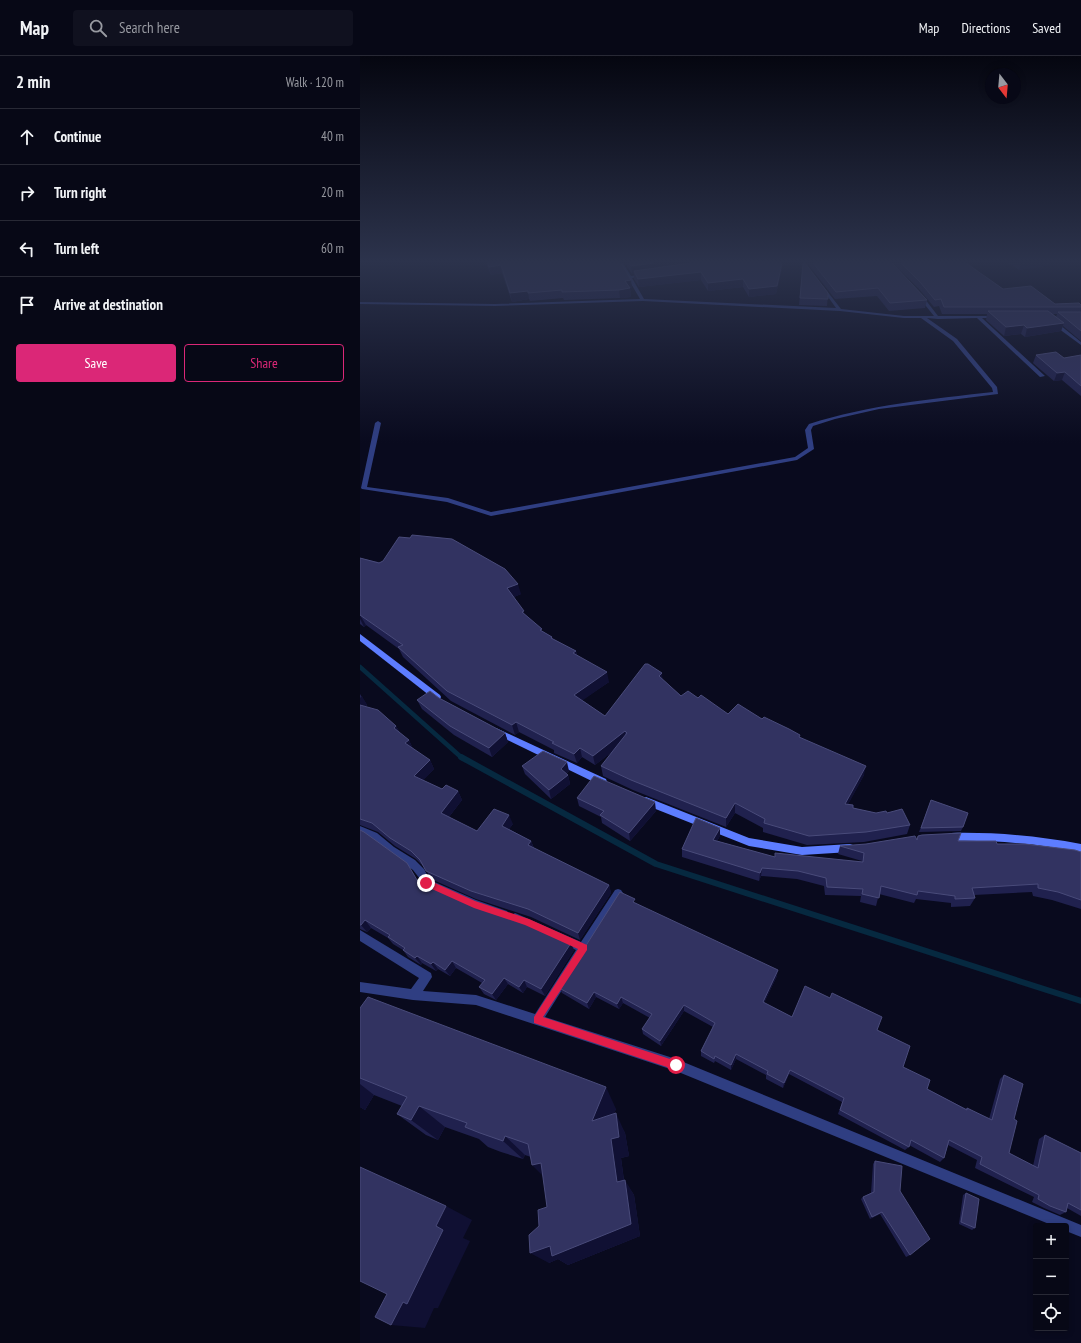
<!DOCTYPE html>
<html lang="en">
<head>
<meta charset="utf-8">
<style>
  :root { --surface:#070816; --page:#10111f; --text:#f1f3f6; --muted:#989aa1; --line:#282935; --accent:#db2777 }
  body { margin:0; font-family:"PT Sans Narrow",sans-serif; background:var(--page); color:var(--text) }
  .controls { position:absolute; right:12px; bottom:12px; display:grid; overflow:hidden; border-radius:4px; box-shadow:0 2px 6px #0003 }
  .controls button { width:36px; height:36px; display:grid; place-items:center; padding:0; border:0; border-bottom:1px solid var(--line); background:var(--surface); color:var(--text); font:20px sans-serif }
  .compass { position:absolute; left:625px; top:12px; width:36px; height:36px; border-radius:50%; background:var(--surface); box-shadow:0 2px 6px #0003; rotate:164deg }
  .stop { position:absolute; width:12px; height:12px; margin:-9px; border:3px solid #e11d48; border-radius:50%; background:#fff }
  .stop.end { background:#e11d48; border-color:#fff; box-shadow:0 1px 4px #0008 }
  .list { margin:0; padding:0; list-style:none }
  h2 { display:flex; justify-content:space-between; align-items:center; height:52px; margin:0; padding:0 16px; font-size:17px }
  h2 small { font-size:13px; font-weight:400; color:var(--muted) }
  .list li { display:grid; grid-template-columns:26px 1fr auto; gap:12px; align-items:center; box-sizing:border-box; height:56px; padding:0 16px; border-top:1px solid var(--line) }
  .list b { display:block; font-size:15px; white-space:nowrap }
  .list em { font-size:13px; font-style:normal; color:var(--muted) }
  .actions { display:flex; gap:8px; padding:12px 16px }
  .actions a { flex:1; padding:9px 0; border:1px solid var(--accent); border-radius:4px; text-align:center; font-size:14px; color:var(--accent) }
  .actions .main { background:var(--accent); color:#fff }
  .icon { flex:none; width:22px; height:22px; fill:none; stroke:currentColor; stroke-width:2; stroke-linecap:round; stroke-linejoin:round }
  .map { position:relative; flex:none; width:721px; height:1287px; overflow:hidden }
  header { display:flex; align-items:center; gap:24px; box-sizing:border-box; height:56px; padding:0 20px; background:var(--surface); border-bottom:1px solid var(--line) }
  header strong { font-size:19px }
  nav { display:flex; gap:22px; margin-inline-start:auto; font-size:14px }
  .search { width:280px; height:36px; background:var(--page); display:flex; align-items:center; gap:10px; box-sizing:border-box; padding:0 14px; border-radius:4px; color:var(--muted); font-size:15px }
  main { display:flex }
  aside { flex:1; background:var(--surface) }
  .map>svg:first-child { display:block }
</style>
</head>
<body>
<header>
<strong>Map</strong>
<div class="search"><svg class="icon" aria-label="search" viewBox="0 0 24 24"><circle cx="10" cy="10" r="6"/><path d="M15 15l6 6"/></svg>Search here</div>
<nav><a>Map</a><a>Directions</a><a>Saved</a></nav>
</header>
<main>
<aside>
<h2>2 min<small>Walk · 120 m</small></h2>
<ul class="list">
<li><svg class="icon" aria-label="ahead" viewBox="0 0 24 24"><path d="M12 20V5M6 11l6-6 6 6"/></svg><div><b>Continue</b></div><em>40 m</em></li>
<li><svg class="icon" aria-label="right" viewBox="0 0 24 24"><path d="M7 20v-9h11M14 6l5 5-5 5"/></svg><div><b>Turn right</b></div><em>20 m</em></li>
<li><svg class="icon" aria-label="left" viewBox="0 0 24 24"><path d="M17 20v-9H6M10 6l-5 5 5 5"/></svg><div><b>Turn left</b></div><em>60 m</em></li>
<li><svg class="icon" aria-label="arrive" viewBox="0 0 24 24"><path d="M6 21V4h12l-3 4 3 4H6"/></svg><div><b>Arrive at destination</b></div></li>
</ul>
<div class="actions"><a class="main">Save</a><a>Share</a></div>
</aside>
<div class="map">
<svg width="721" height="1287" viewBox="0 0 721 1287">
  <rect width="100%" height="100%" fill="#090a1e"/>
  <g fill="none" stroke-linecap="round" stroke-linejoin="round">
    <polyline stroke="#062940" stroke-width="4.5" points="0,611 102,702"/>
    <polyline stroke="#062940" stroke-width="6" points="101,701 296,808 721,945"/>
    <g fill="#2f3e82" fill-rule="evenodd">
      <path d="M259,207H263L271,220L287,218V220L272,222L284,243L476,252L461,231L463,230L481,253L544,260H574L557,239L561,238L578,260H638V262H622L685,320L680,321L617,262L578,263L567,262L597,283L637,331L638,338L519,353L475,363L453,370L451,374L454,393L437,404L131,460L87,446L2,433L1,432L15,367L18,365L21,367L7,431L88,442L131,456L435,401L448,392L445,374L449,368C509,349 571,343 633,336L632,332L593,285L561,262H544L480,255L283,245L135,250L0,248V246L135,248L280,243Z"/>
      <polygon points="691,265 695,265 721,286 721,289 691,267"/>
      <polygon points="0,770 17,777 34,791 55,804 64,813 70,824 116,844 147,855 149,858 147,861 144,863 111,851 63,830 60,823 53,814 10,783 0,778"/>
      <polygon points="258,833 261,834 263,837 261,840 185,961 316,1003 721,1169 721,1181 706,1175 706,1170 694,1170 316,1015 116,949 53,944 0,936 0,926 51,933 59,922 0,885 0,874 71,917 72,921 63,935 116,939 175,958 216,894 152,865 150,862 152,859 155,857 221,886 255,834"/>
    </g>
    <g fill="#5d7dff" fill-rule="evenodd">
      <polygon points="0,578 80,639 81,641 80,643 74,643 0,585"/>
      <polygon points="136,672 246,723 247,726 246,729 243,730 240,729 133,677 132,675 133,673"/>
      <polygon points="286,741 389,782 442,791 490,788 493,789 495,792 493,795 490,796 442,799 389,790 283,748 282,745 283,742"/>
      <path d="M591,777C635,776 678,780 721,788V796C678,788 635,784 591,785L588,784L586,781L588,778Z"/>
    </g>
  </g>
  <g fill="#20214e" fill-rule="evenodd">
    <polygon points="126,207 261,207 272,232 270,232 271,241 260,242 204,244 203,242 170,245 169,243 152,246 142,217 131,219"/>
    <polygon points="265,207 423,207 416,238 389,241 383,231 348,235 341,224 279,231 274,223 274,218 272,218"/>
    <polygon points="443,207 468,237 467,250 439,249"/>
    <polygon points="447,207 532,207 567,244 565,252 529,255 517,240 475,243"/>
    <path d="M533,207H606L643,233L695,248L721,249V285L703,270L701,275L665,281L661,278L644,280L626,264L627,258H582L579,250L574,251L559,233ZM693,258H697L696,261Z"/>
    <polygon points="649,207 691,207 691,209 659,214"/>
    <polygon points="676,299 704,302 721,299 721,340 702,324 694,325 681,314 673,307"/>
    <polygon points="0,502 161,538 154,541 165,559 182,575 192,581 193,583 216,595 217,599 249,626 222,644 245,660 302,623 321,640 338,642 368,658 402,663 440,681 504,719 488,748 493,752 516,757 527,757 550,769 547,778 504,786 447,789 403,776 403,772 375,757 366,771 273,734 243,720 241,710 253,695 235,709 222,701 217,707 194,697 194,694 159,676 155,679 91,645 43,601 39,593 6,569 4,571 0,568"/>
    <polygon points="0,638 7,649 5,651 36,670 40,677 49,684 53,693 70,704 74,713 63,724 82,733 98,735 102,744 89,761 117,775 153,768 149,773 171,785 174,792 249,829 251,837 220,884 171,861 116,843 71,823 64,811 56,803 35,790 18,776 0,769"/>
    <polygon points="79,642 145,677 148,686 132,701 94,679 62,653 57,644"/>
    <polygon points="162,710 209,715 206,718 208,719 210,728 191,743 165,718"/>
    <polygon points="217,742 296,755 270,785 242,767 241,761 219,750"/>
    <polygon points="571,744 603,771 601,775 559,776"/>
    <polygon points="360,772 360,780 357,785 415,801 502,806 502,805 478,798 480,790 557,784 598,785 721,796 721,853 692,844 673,840 672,836 614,839 615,842 610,850 591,851 591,847 556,843 554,847 519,838 516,850 500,846 501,840 465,839 464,830 437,823 401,820 399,825 322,801 322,793"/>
    <polygon points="0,774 57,824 214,894 185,940 167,931 163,937 148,928 136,944 124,938 119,931 122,927 96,912 90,920 78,913 76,915 62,907 61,909 48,901 43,894 33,888 28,882 11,872 7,876 0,873"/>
    <polygon points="275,847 417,920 404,947 432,961 517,974 543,1011 567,1033 606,1053 607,1052 629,1063 640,1023 644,1019 654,1063 649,1097 673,1110 679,1083 685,1079 721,1097 721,1160 707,1152 706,1156 700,1159 684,1152 672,1146 674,1141 615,1112 617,1104 588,1089 584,1102 580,1106 549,1089 549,1091 545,1094 478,1058 482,1046 429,1018 423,1032 406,1023 406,1019 376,1003 371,1014 355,1005 354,1007 341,1000 341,995 353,971 324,955 301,990 283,978 282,973 290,962 263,947 259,953 236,941 229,953 202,937 199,932"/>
    <polygon points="0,952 256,1053 254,1057 265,1077 269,1100 261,1102 264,1124 274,1139 280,1180 208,1209 198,1203 189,1207 179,1170 187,1151 183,1120 171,1101 165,1099 163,1103 141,1096 128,1091 119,1083 85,1071 78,1084 66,1079 37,1058 42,1050 14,1039 5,1054 0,1051"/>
    <polygon points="515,1105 540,1135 550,1199 546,1201 520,1158 510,1163 501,1143 503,1141 511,1137 513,1108"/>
    <polygon points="606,1137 615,1172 612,1174 599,1168 603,1139"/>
  </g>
  <g fill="#101033">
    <polygon points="294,207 353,207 274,215 274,218 272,218 271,210"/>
    <polygon points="422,207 423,207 416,238 389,241 389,233"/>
    <polygon points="661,207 691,207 691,209 659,214"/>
    <polygon points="141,209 142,217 131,219 129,211"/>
    <polygon points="341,216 341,224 279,231 278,223"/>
    <polygon points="383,223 383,231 348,235 348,227"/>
    <polygon points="271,224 272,232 266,233 265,225"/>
    <polygon points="270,232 271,241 260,242 259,234"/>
    <polygon points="168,235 169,243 152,246 150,237"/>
    <polygon points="704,267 701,275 665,281 667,272"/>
    <polygon points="664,269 661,278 644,280 646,271"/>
    <polygon points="705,316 702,324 694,325 697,317"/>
    <polygon points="158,528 161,538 150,543 147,532"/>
    <polygon points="0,559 6,569 4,571 0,563"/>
    <polygon points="216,595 218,605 213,597"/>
    <polygon points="247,616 249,626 216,649 214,639"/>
    <polygon points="302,617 303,627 299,620"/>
    <polygon points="2,640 7,649 0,654 0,642"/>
    <polygon points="156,666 159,676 155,679 152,669"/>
    <polygon points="36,670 41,678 34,672"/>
    <polygon points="265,675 266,685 235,709 233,700"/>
    <polygon points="145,677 148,686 132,701 129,692"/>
    <polygon points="49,684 53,693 49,696 45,687"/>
    <polygon points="220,692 222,701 217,707 214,698"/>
    <polygon points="70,704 74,713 59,729 54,720"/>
    <polygon points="207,706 209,715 203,721 201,713"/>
    <polygon points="506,710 504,719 483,758 485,748"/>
    <polygon points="208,719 210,728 191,743 189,734"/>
    <polygon points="98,735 102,744 85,766 81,757"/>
    <polygon points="295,746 296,755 270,785 269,777"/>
    <polygon points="375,747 375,757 366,771 366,762"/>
    <polygon points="149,759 153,768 145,778 142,770"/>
    <polygon points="360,772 360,780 353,792 353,784"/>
    <polygon points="171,785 174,793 168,789"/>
    <polygon points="402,812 401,820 399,825 400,817"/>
    <polygon points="249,829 251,837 220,884 218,877"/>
    <polygon points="5,864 11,872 7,876 1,869"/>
    <polygon points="211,887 214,894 185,940 181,933"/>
    <polygon points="57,900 62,907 61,909 55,902"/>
    <polygon points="92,905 96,912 90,920 85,914"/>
    <polygon points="73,906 78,913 76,915 71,908"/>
    <polygon points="418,914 417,920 402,951 403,946"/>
    <polygon points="144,922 148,928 136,944 132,938"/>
    <polygon points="164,924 167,931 163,937 159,931"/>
    <polygon points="234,936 236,941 229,953 227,947"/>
    <polygon points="261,941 263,947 259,953 257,948"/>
    <polygon points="324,949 324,955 301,990 300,985"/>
    <polygon points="376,998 376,1003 371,1014 371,1009"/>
    <polygon points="430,1014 429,1018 423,1032 424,1027"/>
    <polygon points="0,1028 14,1039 5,1054 0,1051"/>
    <polygon points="246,1031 256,1053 243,1085 232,1065"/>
    <polygon points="59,1050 85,1071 78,1084 51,1064"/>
    <polygon points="256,1057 265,1077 269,1100 261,1102 266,1141 257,1126 251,1083"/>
    <polygon points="145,1080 165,1099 163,1103 143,1085"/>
    <polygon points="181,1107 189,1126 172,1109"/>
    <polygon points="265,1124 274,1139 280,1180 208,1209 198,1203 189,1207 170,1197"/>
    <polygon points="86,1150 112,1164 103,1182 110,1185 78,1252 74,1252 65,1272 31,1269 76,1170"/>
    <polygon points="522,1156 520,1158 510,1163 512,1161"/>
  </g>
  <g fill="#323361" stroke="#494b7a">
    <polygon points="128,207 261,207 271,224 265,225 270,232 259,234 202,236 202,234 168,237 168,235 150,237 141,209 129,211"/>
    <polygon points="269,207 294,207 271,210"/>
    <polygon points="331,207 422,207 417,230 389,233 383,223 348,227 341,216 278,223 274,215"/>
    <polygon points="443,207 445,207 468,237 468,243 440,242"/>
    <polygon points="453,207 532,207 567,244 530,247 518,232 476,236"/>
    <polygon points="541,207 606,207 643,233 671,230 695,248 719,247 721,249 721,251 584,251 581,243 575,244 560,226"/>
    <polygon points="628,255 688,255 704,267 667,272 664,269 646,271"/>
    <polygon points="698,256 721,256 721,275"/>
    <polygon points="696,296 704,302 721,299 721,330 705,316 697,317 676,299"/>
    <polygon points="52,479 92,483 145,513 158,528 147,532 164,555 162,556 182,573 180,574 192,581 191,582 216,595 213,597 247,616 214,639 245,660 285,608 288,608 302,617 299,620 321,640 328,635 338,642 341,639 368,658 378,648 402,663 404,661 429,673 440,679 439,681 506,710 485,748 493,749 493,752 516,757 526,755 527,757 542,753 550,769 506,776 449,780 404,767 405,763 375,747 366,762 271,724 241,710 267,677 265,675 233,700 220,692 214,698 192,687 194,686 156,666 152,669 87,635 38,591 43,589 0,559 0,502 19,507 23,505 39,481 50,482"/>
    <polygon points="70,635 79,642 145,677 129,692 90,670 57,644"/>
    <polygon points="0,649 18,654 36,670 34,672 49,684 45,687 70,704 54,720 82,733 86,729 98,735 81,757 117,775 134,753 149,759 142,770 171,785 168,789 249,829 218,877 168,853 111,835 66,815 60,804 51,795 30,782 12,767 0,763"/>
    <polygon points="183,695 207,706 201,713 208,719 189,734 162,710"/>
    <polygon points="234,720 295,746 269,777 240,759 244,755 217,742"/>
    <polygon points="571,744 608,757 603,771 561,772"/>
    <polygon points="336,762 360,772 353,784 415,801 415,797 503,806 504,797 480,790 506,788 555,780 557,784 558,780 562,779 601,777 598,785 636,785 637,788 665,788 715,794 721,796 721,844 698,836 678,832 678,828 612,832 615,842 595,843 595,840 558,835 557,839 521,830 519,842 502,838 503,833 467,831 466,822 438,815 402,812 400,817 322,793"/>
    <polygon points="0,774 4,776 47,807 57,824 109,847 161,863 211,887 181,933 164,924 159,931 144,922 132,938 119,931 125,924 92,905 85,914 73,906 71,908 57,900 55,902 43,894 45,892 28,881 30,879 5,864 1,869 0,869"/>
    <polygon points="260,836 275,843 273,846 418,914 403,946 432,961 445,930 470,942 472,937 522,961 517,974 550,990 543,1011 570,1024 567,1033 607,1054 607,1052 632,1064 644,1019 663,1028 654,1063 657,1065 649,1097 678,1112 685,1079 721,1097 721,1154 708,1147 706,1156 690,1150 678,1143 679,1139 620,1108 622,1101 589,1084 584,1102 551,1084 549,1091 480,1054 484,1042 430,1014 424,1027 407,1018 408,1015 376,998 371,1009 355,1000 354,1003 341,995 355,967 324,949 300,985 282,973 292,958 261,941 257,948 234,936 227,947 199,932"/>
    <polygon points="8,941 246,1031 232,1065 256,1057 259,1081 251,1083 257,1126 265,1124 271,1168 192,1200 190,1190 170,1197 169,1179 179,1170 178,1154 187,1151 181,1107 172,1109 168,1088 145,1080 143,1085 120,1077 105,1071 107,1067 59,1050 51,1064 37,1058 47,1041 0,1022 0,952"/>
    <polygon points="515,1105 542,1110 540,1135 570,1183 550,1199 522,1156 512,1161 503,1141 514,1136"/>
    <polygon points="0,1111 86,1150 76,1170 83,1174 47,1248 43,1246 31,1269 15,1261 27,1238 0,1225"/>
    <polygon points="606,1137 619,1143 615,1172 601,1166"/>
  </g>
  <linearGradient id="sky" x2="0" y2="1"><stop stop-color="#050610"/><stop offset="0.53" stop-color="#2c334c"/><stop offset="1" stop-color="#2c334c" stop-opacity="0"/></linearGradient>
  <rect width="721" height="387" fill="url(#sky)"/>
  <polygon fill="#e11d48" points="66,823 115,845 169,863 227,889 227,894 183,961 316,1005 319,1006 319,1012 316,1014 174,967 174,961 218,893 165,869 114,852 63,829 62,827"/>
</svg>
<div class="controls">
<button>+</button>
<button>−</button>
<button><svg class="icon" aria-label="locate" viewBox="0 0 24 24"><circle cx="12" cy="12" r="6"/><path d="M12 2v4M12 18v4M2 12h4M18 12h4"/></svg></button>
</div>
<svg class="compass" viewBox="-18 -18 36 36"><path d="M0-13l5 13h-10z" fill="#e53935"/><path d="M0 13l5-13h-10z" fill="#989aa1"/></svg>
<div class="stop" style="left:316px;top:1009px"></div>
<div class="stop end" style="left:66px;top:827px"></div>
</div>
</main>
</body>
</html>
